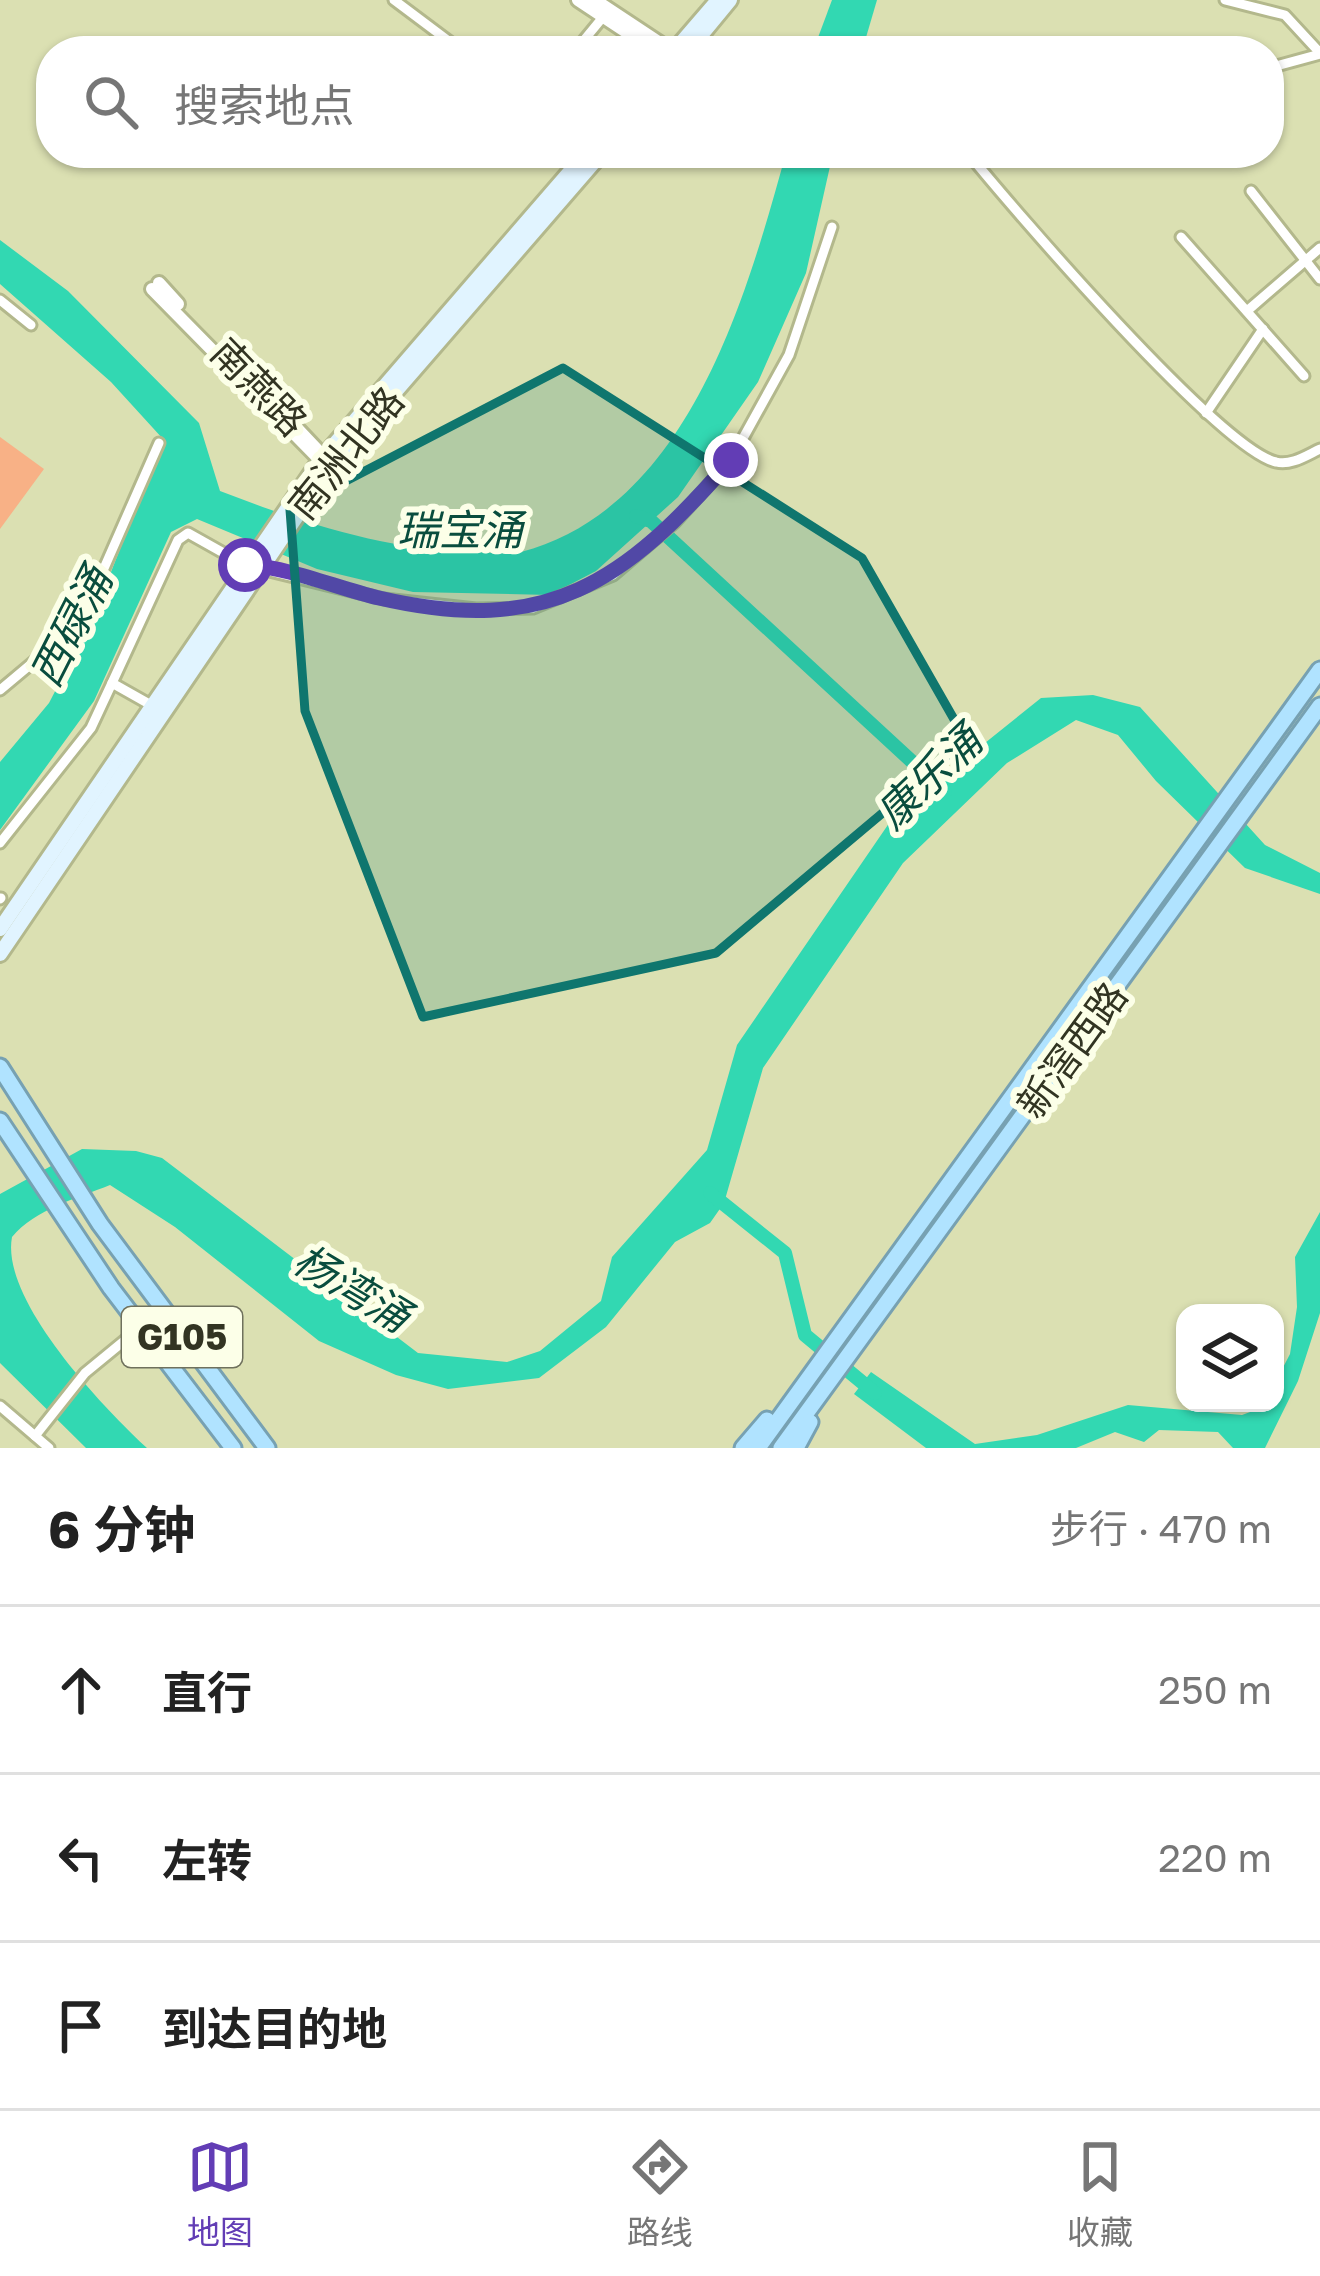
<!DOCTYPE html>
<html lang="zh">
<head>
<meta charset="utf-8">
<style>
  :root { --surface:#fff; --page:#f2f2f2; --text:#222; --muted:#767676; --line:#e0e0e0; --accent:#623db5 }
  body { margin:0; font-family:"Golos Text","Noto Sans SC",sans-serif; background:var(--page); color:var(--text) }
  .controls { position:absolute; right:36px; bottom:36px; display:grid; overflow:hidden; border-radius:24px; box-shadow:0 3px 9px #0004 }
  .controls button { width:108px; height:108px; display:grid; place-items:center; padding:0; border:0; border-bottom:3px solid var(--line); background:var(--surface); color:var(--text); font:60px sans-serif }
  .stop { position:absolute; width:36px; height:36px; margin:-27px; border:9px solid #623db5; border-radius:50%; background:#fff }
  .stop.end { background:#623db5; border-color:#fff; box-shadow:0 3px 12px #0008 }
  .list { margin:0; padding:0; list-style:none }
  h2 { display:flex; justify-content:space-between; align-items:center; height:156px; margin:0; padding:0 48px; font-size:51px }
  h2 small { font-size:39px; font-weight:400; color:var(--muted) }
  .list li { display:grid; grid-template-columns:78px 1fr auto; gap:36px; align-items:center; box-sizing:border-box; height:168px; padding:0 48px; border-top:3px solid var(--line) }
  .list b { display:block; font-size:45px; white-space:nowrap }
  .list em { font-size:39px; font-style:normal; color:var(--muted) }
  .icon { flex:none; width:66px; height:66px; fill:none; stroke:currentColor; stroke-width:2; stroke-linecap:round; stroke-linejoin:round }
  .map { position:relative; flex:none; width:1320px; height:1448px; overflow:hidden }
  .search { position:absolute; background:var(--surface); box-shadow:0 3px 9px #0004; left:36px; right:36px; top:36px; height:132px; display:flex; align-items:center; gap:30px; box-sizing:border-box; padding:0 42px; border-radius:48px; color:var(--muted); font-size:45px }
  .sheet { height:660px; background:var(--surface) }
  nav { display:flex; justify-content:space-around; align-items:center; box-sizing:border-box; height:168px; border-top:3px solid var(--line); background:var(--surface); font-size:33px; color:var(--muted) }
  nav a { display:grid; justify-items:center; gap:6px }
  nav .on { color:var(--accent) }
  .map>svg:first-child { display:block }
</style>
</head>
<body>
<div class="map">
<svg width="1320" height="1448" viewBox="0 0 1320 1448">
  <rect width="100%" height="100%" fill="#dbe0b2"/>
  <polygon fill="#f8b186" points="0,437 44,469 0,529"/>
  <g fill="#32d8b2">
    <polygon points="832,0 877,0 862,51 813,51"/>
    <path d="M786,153H833L806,273L758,382L678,497L596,571L550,595L413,592L317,569L197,519L171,532L94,701L0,830V762L49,703L93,618L163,439L111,382L0,284V240L68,291L199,423L220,491C303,523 385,550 475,552C489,552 507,555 521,552C688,508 746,298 786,153Z"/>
    <path d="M1093,695L1140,707L1265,845L1320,873V894L1245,868L1156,781L1118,735L1076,720L1007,763L903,863L763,1068L724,1203L710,1223L675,1242L606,1327L539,1378L448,1389L396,1375L319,1341L175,1227L110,1185C78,1198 35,1209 12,1237C0,1301 106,1410 147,1448H86L0,1363V1194L82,1149L136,1151L162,1158L418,1353L507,1362L540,1351L601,1301L612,1257L707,1150L737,1045L894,816L1041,698Z"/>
    <polygon points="1320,1212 1320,1313 1298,1381 1265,1448 1233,1448 1218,1432 1159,1430 1144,1442 1115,1432 1076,1448 926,1448 854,1394 871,1372 975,1444 1037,1435 1128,1405 1242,1415 1275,1403 1275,1383 1290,1354 1297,1307 1295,1257"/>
  </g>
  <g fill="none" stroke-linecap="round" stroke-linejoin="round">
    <g stroke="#32d8b2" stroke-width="14">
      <polyline points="636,516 651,521 945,792"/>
      <polyline points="710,1193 785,1253 805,1335 875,1393"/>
    </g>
    <g stroke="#b3b88c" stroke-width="15">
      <g id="minor">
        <polyline points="394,0 462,51"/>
        <polyline points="1225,0 1285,15 1320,53"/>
        <polyline points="575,51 603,17"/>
        <polyline points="1269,68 1320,54"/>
        <path d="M968,153C1013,209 1220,449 1276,462C1291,466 1307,455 1320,449"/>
        <polyline points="1251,191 1320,279"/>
        <polyline points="1181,237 1304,376"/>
        <polyline points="0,300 31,325"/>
        <polyline points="1247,311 1320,248"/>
        <polyline points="1206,413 1263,329"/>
        <polyline points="0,690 80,623 159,443"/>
        <polyline points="151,705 112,683 178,540 188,533 245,565 384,599 476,609 533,608 613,575 675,522 731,460 789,355 832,227"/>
        <polyline points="0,843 91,728 112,683"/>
        <polyline points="0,899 1,898"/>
        <polyline points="0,1406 49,1448"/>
        <polyline points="35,1436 85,1373 141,1327"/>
      </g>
    </g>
    <g stroke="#b3b88c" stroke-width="18">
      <g id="tertiary">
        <polyline points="578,0 655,51"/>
        <polyline points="595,0 672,51"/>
        <polyline points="159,283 178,304"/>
        <polyline points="152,289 324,464"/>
        <polyline points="259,388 327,460"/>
      </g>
    </g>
    <g stroke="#b3b88c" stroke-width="20">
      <g id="secondary">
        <polyline points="674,51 718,0"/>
        <polyline points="688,51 730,0"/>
        <polyline points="0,929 319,462 586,153"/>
        <polyline points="0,954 331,466 602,153"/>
      </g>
    </g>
    <g stroke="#77a1b2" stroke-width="21">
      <g id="trunk">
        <polyline points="0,1067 100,1224 267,1448"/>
        <polyline points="0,1121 111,1288 233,1448"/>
        <polyline points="743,1448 767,1420"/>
        <polyline points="758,1448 1320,670"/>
        <polyline points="781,1448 1320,706"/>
        <polyline points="796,1448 810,1422"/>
      </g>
    </g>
    <use href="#minor" stroke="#fff" stroke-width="9"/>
    <use href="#tertiary" stroke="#fff" stroke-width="12"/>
    <use href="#secondary" stroke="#e1f4ff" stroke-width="14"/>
    <use href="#trunk" stroke="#b0e3ff" stroke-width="15"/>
  </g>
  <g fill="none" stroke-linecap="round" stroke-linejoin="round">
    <path stroke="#623db5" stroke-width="15" d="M245,565C290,567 336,588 379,598C548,637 624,583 731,460"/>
  </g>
  <path fill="#0f766e" fill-opacity="0.2" stroke="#0f766e" stroke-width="9" stroke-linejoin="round" d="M563,368L862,558L967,742L716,953L423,1017L305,711L290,510Z"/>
  <g text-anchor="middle" stroke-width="12" stroke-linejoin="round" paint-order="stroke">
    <rect fill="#fcffe8" stroke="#6f715d" stroke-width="3" x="122" y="1307" width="120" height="60" rx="9"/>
    <g font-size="36" font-weight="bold" fill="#323422">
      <text x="182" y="1350">G105</text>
    </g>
    <g font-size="39" fill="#323422" stroke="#fcffe8">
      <text transform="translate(259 387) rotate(46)" y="14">南燕路</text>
      <text transform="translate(346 453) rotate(-51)" y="14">南洲北路</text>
      <text transform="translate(1072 1050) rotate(-54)" y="14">新滘西路</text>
    </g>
    <g font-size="42" font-style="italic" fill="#094d3e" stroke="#fcffe8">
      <text x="460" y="545">瑞宝涌</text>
      <text transform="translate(71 627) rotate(-63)" y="15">西碌涌</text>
      <text transform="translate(929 777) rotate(-44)" y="15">康乐涌</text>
      <text transform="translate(352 1288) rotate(31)" y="15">杨湾涌</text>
    </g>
  </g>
</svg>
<div class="controls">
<button><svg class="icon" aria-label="layers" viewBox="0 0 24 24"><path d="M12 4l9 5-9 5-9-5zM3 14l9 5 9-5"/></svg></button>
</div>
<div class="stop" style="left:245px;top:565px"></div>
<div class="stop end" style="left:731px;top:460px"></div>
<div class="search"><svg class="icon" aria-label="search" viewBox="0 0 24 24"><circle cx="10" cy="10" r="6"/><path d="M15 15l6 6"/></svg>搜索地点</div>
</div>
<section class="sheet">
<h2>6 分钟<small>步行 · 470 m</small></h2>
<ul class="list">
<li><svg class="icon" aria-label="ahead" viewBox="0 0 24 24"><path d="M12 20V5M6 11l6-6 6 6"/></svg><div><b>直行</b></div><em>250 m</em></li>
<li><svg class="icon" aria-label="left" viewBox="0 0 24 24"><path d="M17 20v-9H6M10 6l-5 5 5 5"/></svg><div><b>左转</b></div><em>220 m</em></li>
<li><svg class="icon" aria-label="arrive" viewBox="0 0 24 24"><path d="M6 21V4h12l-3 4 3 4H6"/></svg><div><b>到达目的地</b></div></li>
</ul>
</section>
<nav>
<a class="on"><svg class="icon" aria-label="map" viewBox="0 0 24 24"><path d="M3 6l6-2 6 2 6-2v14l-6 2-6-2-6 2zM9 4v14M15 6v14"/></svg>地图</a>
<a><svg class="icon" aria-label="directions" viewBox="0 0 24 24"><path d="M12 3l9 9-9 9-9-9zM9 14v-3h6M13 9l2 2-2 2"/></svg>路线</a>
<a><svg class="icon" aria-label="saved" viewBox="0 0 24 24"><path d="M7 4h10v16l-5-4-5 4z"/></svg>收藏</a>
</nav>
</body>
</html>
